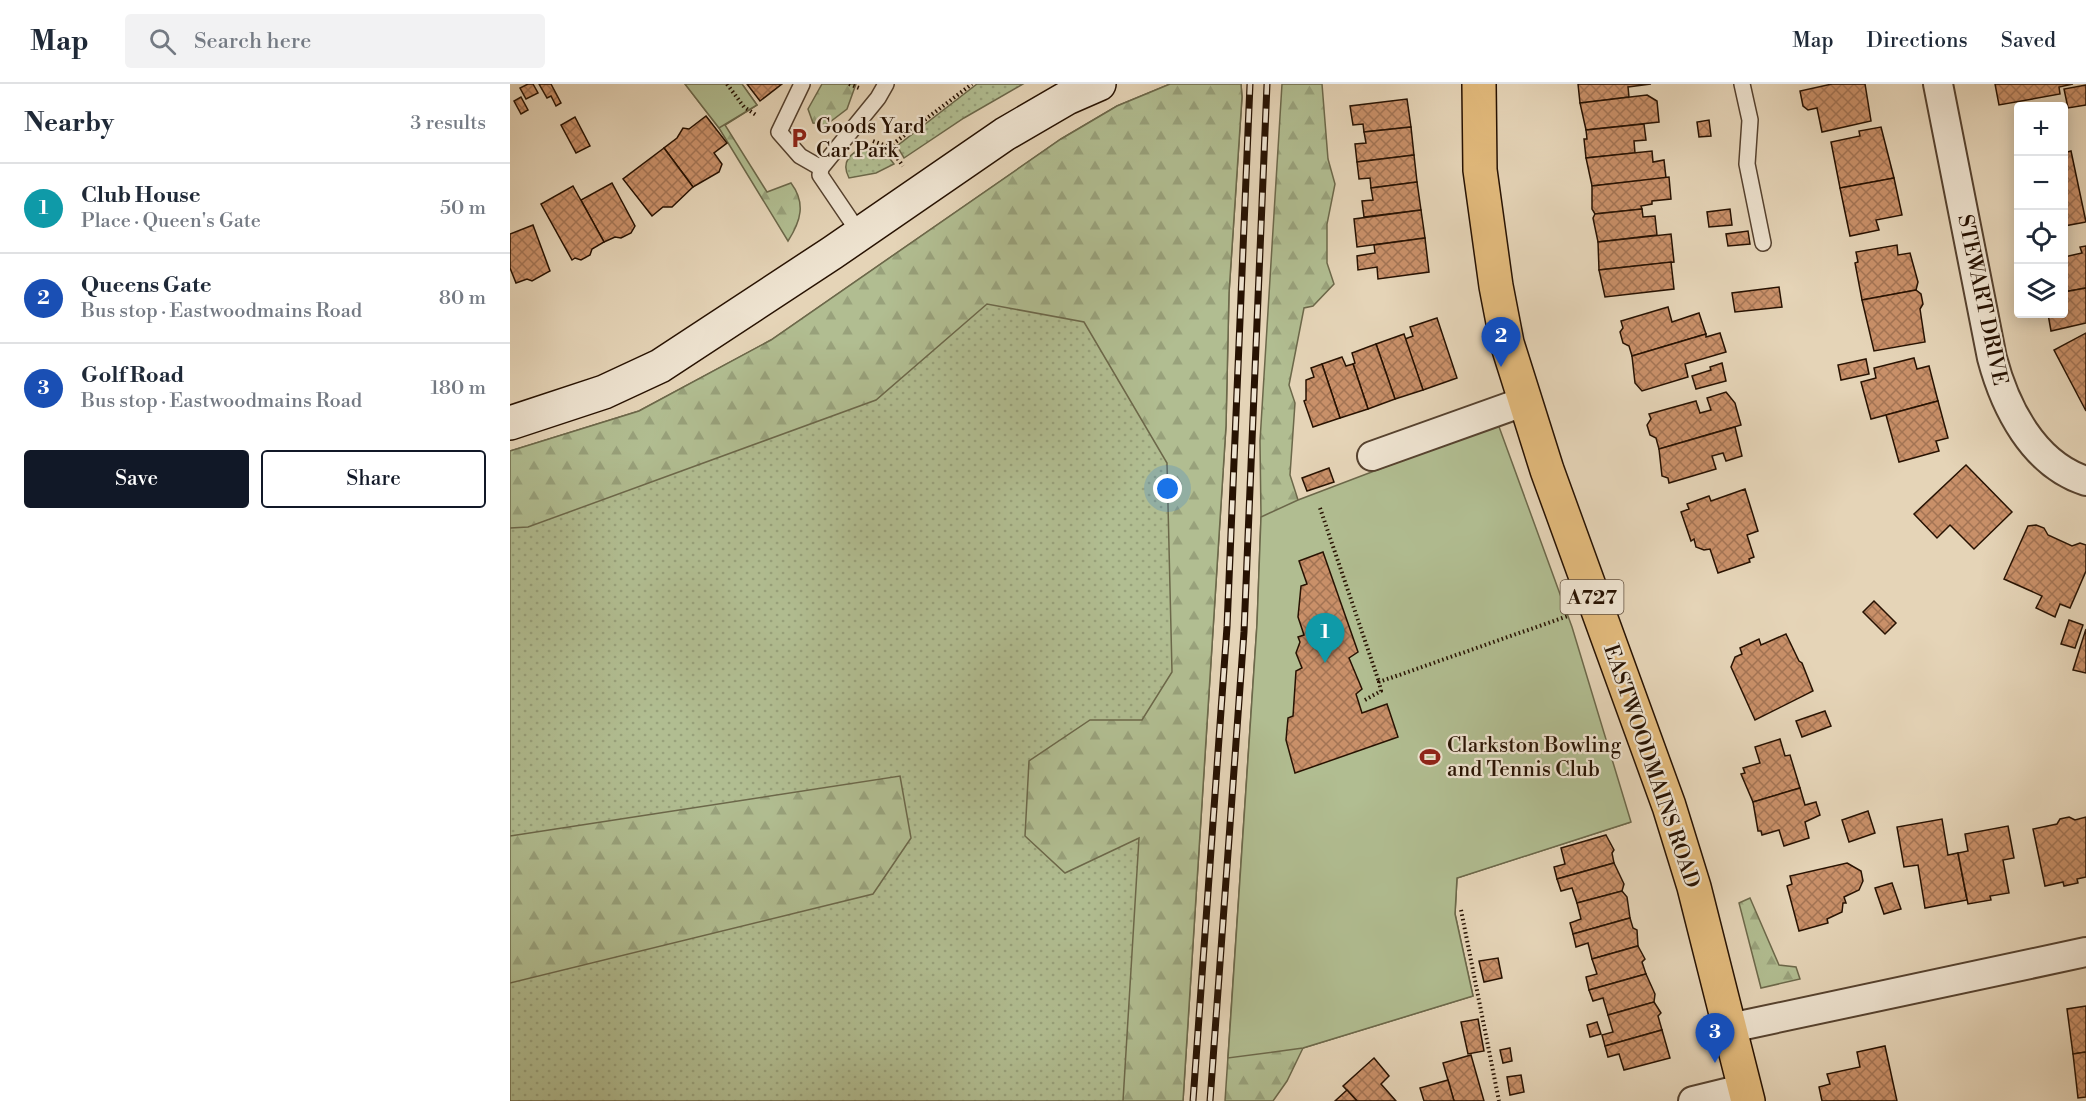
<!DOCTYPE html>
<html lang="en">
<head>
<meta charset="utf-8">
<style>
  :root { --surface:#fff; --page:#f2f2f3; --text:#1f2937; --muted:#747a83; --line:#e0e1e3; --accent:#111827 }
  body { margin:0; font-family:"Libre Bodoni",serif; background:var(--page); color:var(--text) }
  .controls { position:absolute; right:18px; top:18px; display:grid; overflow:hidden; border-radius:6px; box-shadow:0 3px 15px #0003 }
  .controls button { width:54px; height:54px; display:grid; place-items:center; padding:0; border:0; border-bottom:2px solid var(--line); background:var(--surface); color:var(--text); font:30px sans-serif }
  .you { position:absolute; left:658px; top:405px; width:21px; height:21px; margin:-15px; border:4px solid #fff; border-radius:50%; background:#1a73e8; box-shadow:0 0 0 9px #1a73e833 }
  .badge { display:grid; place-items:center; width:39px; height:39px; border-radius:50%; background:var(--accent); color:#fff; font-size:20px; font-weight:700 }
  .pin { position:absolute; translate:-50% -50px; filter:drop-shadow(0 2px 3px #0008) }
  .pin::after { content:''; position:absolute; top:32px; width:21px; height:18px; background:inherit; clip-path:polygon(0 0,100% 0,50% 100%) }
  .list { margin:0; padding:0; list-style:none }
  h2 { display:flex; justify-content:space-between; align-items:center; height:78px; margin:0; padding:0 24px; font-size:26px }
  h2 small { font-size:20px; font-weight:400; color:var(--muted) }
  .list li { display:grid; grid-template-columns:39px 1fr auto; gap:18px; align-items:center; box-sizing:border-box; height:90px; padding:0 24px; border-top:2px solid var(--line) }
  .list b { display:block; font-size:22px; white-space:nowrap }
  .list p { margin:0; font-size:20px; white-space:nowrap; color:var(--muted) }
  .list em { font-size:20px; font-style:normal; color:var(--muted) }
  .actions { display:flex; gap:12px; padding:18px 24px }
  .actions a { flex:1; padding:14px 0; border:2px solid var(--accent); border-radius:6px; text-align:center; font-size:21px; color:var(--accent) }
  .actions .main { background:var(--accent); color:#fff }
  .icon { flex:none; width:33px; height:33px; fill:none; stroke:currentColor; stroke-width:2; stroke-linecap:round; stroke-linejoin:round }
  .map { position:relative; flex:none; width:1576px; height:1017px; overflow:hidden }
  header { display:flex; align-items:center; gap:36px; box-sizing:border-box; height:84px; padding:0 30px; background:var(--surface); border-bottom:2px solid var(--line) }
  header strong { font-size:28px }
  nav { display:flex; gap:33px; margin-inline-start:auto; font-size:21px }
  .search { width:420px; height:54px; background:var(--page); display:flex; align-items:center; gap:15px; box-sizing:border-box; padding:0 21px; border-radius:6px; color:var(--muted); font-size:22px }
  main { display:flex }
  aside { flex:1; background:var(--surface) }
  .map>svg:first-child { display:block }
</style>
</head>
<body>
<header>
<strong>Map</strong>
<div class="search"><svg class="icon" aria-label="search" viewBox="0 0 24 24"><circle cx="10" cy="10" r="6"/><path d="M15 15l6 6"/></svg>Search here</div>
<nav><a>Map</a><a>Directions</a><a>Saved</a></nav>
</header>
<main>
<aside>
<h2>Nearby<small>3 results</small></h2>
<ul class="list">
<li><span class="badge" style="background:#0f9aa8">1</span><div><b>Club House</b><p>Place · Queen's Gate</p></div><em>50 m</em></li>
<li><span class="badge" style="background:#1a4fb4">2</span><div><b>Queens Gate</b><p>Bus stop · Eastwoodmains Road</p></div><em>80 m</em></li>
<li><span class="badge" style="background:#1a4fb4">3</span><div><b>Golf Road</b><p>Bus stop · Eastwoodmains Road</p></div><em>180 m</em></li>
</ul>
<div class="actions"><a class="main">Save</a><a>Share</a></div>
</aside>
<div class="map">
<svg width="1576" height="1017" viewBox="0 0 1576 1017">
  <defs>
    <pattern id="grass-dots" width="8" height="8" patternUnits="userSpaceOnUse" patternTransform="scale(1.5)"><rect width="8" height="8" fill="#b1bd91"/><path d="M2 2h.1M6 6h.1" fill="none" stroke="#98a17b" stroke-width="1.8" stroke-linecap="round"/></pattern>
    <pattern id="forest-firs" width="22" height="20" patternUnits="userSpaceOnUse" patternTransform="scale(1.5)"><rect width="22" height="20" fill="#b1bd91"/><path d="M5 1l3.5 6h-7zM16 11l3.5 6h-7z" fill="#98a17b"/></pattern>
    <pattern id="building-cross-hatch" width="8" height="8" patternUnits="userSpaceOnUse" patternTransform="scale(1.5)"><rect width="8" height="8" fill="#c99069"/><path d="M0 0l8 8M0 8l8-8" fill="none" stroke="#a37454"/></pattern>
  </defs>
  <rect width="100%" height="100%" fill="#e5d4b7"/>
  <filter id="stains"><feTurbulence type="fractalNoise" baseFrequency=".00333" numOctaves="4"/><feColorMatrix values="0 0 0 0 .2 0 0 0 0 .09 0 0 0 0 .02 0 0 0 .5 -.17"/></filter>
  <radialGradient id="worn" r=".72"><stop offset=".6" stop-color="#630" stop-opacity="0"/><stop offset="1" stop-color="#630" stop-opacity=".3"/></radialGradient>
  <g fill="url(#grass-dots)" stroke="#6c684a" stroke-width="1.5">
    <polygon points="467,0 513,0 454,34 394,74 387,62"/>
    <polygon points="660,0 731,0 732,13 719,209 716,342 673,1017 0,1017 0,367 129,327 261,256 551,55 607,22"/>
    <path d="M356,62C371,63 375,68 384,80L366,89L339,94C330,77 341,69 356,62Z"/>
  </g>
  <g fill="url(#forest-firs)" stroke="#6c684a" stroke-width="1.5">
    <path d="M175,0H232L247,21L215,41L257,108L281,99C296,119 291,137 278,157L209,44Z"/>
    <polygon points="312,0 346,0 337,25 316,41 303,39 298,25"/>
    <polygon points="660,0 731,0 732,13 719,209 716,342 673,1017 613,1017 629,754 555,789 515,752 519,677 580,636 632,636 662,588 657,379 574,238 477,220 366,316 18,443 0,444 0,367 129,327 261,256 551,55 607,22"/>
    <polygon points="772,0 812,0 818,75 825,100 817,140 817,179 824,200 803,222 794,224 779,301 785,319 780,391 788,416 790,449 938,790 1121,738 947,794 945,830 963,912 793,964 777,997 763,1017 715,1017 747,540 751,433 750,357"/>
    <polygon points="390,692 401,754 363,810 0,899 0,752"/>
    <polygon points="1240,814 1269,881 1286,883 1290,895 1251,904 1229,819"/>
  </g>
  <g fill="#b1bd91" stroke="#6c684a" stroke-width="1.5">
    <polygon points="175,0 232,0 247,21 209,44"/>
    <polygon points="988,340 1062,543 1121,738 947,794 945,830 963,912 793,964 718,974 747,540 751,433 788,416"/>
  </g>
  <g fill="url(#building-cross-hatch)" stroke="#271202" stroke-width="1.5">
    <polygon points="18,0 23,0 28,9 16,15 10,4"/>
    <polygon points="29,0 41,0 51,19 46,22 41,12 37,14"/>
    <polygon points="237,0 272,0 250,17"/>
    <polygon points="1068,0 1141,0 1118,3 1119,13 1073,19 1070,19"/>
    <polygon points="1322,0 1355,0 1361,37 1312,48 1307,24 1298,26 1293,22 1290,7"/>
    <polygon points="1485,0 1563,0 1549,3 1550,10 1489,21"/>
    <polygon points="1576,1 1576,21 1558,24 1554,5"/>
    <polygon points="1137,11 1147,17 1149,38 1076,46 1070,19"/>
    <polygon points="11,13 18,26 11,30 4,17"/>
    <polygon points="897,15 901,43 854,48 853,40 843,41 840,22"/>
    <polygon points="196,32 217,59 204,69 212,80 209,88 183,103 154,64 167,54 173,44 179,45"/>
    <polygon points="65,33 80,62 66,69 51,41"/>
    <polygon points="1199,36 1201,52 1189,53 1187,38"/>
    <polygon points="1134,40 1136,56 1124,57 1125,69 1076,74 1074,55 1077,55 1076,46"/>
    <polygon points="901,43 904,71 847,78 845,60 856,59 854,48"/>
    <polygon points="1371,43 1384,94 1330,104 1321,58 1350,52 1349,47"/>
    <polygon points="154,64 183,103 162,123 153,123 142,132 113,95"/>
    <polygon points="1142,67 1143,78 1154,76 1156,94 1082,102 1076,74"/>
    <polygon points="1561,67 1576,138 1554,142 1554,69"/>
    <polygon points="904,71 907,98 861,104 860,94 849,95 847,78"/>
    <polygon points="1159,93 1161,115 1142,117 1142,120 1131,122 1132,125 1085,130 1082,125 1082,102"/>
    <polygon points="1384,94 1392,131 1366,136 1369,146 1340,152 1330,104"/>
    <polygon points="907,98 911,126 854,133 852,117 863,116 861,104"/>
    <polygon points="102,99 125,142 121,149 111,154 105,153 94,158 71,116"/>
    <polygon points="63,102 94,158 82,165 80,171 71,176 65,174 62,176 31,120"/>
    <polygon points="1132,125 1133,133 1145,132 1147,151 1088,158 1083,134 1085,130"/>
    <polygon points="1220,125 1222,141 1199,143 1197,128"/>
    <polygon points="911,126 915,154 847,163 844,135"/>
    <polygon points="23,141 40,187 22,197 17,195 6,199 0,184 0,150"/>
    <polygon points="1238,147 1240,160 1218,162 1216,150"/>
    <polygon points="1161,150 1164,178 1089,186 1088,158"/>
    <polygon points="915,154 919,188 868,195 867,183 848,186 847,172 865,169 864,161"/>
    <polygon points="1387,161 1388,171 1400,169 1408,198 1406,206 1352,216 1345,179 1348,178 1346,168"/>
    <polygon points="1576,162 1576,204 1554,208 1554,173 1572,169 1570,163"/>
    <polygon points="1161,178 1164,205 1095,213 1089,186"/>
    <polygon points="1269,203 1272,223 1225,228 1222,209"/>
    <polygon points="1576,204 1576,239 1541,247 1538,230 1554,230 1554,208"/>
    <polygon points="1406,206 1411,210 1413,220 1410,225 1415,258 1364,267 1352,216"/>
    <polygon points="1158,223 1162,238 1189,229 1196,250 1122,272 1119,262 1113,259 1110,248 1113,244 1111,237"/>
    <polygon points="927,234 947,294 913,306 895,255 903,252 900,243"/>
    <polygon points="1210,249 1216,268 1175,280 1178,293 1132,307 1125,299 1122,272 1196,250 1196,253"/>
    <polygon points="1576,249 1576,327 1544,266"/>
    <polygon points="894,250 913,306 885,315 866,260"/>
    <polygon points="866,260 885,315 858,325 843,280 845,279 842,269"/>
    <polygon points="832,273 836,282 843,280 858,325 830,334 812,280"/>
    <polygon points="1404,274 1407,285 1419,282 1428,317 1361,335 1351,298 1366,294 1364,284"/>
    <polygon points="1356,275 1359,290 1331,296 1328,281"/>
    <polygon points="1212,279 1216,297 1186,305 1182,292 1201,286 1200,283"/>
    <polygon points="812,280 830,334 803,343 794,317 796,316 796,296 804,293 801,284"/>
    <polygon points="1216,308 1225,319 1231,341 1149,365 1146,354 1140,351 1137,341 1141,335 1139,330 1186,317 1190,329 1201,326 1197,314"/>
    <polygon points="1428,317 1438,354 1426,357 1429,367 1389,378 1376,331"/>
    <polygon points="1225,343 1232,372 1216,377 1213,369 1202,372 1206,385 1159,399 1158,394 1152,392 1149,365"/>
    <polygon points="1456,381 1502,428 1464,465 1440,441 1427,454 1404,430"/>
    <polygon points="819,384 824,398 797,407 792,394"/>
    <polygon points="1235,405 1248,447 1237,451 1244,473 1239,475 1240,478 1208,489 1200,465 1194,466 1186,463 1184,455 1181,457 1171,428 1179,425 1177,420 1199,412 1201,417"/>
    <polygon points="1526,441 1534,444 1538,451 1562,462 1570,459 1576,461 1576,487 1560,524 1550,520 1545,533 1526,524 1532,512 1494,495 1518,442"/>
    <polygon points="813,468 848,568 839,574 852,605 846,610 852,629 877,620 888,653 785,689 776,656 778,634 783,632 786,587 792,584 786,569 790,558 788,553 794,551 788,533 791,502 797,500 789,477"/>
    <polygon points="1364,517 1386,539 1375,550 1353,528"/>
    <polygon points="1559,536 1573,541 1565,564 1551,560"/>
    <polygon points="1576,545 1576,589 1563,586"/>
    <polygon points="1276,550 1289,577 1292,579 1303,607 1245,636 1221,583 1225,573 1232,570 1230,564 1249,555 1251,561"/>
    <polygon points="1315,627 1321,642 1292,653 1286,637"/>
    <polygon points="1270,655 1275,672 1280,671 1290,704 1243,718 1231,690 1235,689 1233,684 1250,679 1245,663"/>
    <polygon points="1290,704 1295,721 1306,718 1310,731 1295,738 1299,754 1274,762 1269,746 1252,751 1251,747 1248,747 1243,718"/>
    <polygon points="1358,727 1365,749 1339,758 1332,736"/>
    <polygon points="1559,733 1565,736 1576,733 1576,793 1567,795 1568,799 1554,802 1553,798 1535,802 1523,745 1547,740 1550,735"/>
    <polygon points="1432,735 1438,771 1448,769 1457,816 1415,824 1408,781 1394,783 1387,743"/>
    <polygon points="1498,742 1504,774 1493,776 1499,809 1480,812 1481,816 1458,820 1448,769 1458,767 1455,750"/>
    <polygon points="1096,751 1104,766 1102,769 1104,779 1047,795 1044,783 1055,780 1051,764"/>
    <polygon points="1104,779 1114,800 1112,807 1067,819 1062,804 1051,807 1047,795"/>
    <polygon points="1337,779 1351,787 1353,797 1349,806 1334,813 1336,819 1333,819 1332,828 1317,835 1318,839 1289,847 1277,802 1282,800 1280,792"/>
    <polygon points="1382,799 1391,825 1374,830 1365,804"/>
    <polygon points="1112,807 1117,813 1120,834 1063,850 1060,839 1071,835 1067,819"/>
    <polygon points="1120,834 1123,844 1127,846 1128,862 1082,875 1078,859 1066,863 1063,850"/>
    <polygon points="1128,862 1135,875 1132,878 1136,890 1079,906 1076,893 1087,890 1082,875"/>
    <polygon points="988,874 992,894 974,898 969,877"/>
    <polygon points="1136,890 1145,910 1144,918 1098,931 1093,914 1083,917 1079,906"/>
    <polygon points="1144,918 1151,929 1148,932 1152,946 1095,962 1092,951 1103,948 1098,931"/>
    <polygon points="1576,922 1576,968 1563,970 1557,925"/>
    <polygon points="968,935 974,967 958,970 951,938"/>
    <polygon points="1087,938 1091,950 1080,953 1077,941"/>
    <polygon points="1152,946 1160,974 1114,986 1109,970 1098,973 1095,962"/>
    <polygon points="1375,962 1387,1017 1312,1017 1309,1003 1320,1000 1317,990 1350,983 1347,968"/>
    <polygon points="1000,964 1002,977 993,979 990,966"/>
    <polygon points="1576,968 1576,1013 1568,1014 1563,970"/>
    <polygon points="961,971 974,1017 944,1017 933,979"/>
    <polygon points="864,974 879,992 871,1000 886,1017 847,1017 833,1002"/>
    <polygon points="1011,991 1014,1008 1000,1011 997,993"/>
    <polygon points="938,996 944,1017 914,1017 910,1004"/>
    <polygon points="837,1006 847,1017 825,1017"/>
  </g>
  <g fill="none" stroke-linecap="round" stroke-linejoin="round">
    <g stroke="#56422f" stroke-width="18">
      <g id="service">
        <polyline points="292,0 269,48 290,72 311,84"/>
        <polyline points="1232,0 1240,36 1237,80 1253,159"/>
        <polyline points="350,150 310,91 311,84 368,14 376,0"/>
      </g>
    </g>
    <g stroke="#56422f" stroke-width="32">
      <g id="minor">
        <path d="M1428,0L1482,274C1495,323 1523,380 1576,397"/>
        <polyline points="862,372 1016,317"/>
        <polyline points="1220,944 1576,868"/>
        <polyline points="1183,1017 1236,1004"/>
      </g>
    </g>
    <g stroke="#271202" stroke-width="36">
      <polyline id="secondary" points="0,339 94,308 150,282 322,169 495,50 557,14 589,0"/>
    </g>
    <g stroke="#271202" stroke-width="36">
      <polyline id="primary" points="969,0 970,86 986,202 997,259 1037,386 1159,722 1184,803 1238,1017"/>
    </g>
    <g stroke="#271202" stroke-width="4" stroke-dasharray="1.5 3" stroke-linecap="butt">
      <polyline points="217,0 234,23 246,31"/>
      <polyline points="339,0 349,4"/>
      <polyline points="363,57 379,63 393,82"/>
      <polyline points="379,63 462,0"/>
      <polyline points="810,424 869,598"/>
      <polyline points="855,616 871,607 869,598 1058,532"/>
      <polyline points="951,826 989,1017"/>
    </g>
    <use href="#service" stroke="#eee3d0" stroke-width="15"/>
    <use href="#minor" stroke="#eee3d0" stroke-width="28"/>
    <use href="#secondary" stroke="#eee3d0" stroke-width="33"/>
    <use href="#primary" stroke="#e2ba7c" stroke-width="33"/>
    <g stroke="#271202" stroke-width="7">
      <g id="rail">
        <polyline points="683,1017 717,543 740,0"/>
        <polyline points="700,1017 734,548 757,0"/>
      </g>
    </g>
    <use href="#rail" stroke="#eee3d0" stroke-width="4.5" stroke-dasharray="14" stroke-linecap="butt"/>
  </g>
  <defs>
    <g id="parking-bare" transform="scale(1.62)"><path d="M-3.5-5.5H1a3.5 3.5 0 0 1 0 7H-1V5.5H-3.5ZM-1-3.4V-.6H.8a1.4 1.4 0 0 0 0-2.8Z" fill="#8f2418" stroke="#eee3d0" stroke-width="2.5" paint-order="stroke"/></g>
    <g id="stadium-bare" transform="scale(1.62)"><path d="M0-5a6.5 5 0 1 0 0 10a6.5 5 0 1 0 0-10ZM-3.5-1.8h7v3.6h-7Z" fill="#8f2418" stroke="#eee3d0" stroke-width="2.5" paint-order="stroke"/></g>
  </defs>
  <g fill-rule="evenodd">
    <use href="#parking-bare" x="289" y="54"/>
    <use href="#stadium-bare" x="920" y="673"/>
  </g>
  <g text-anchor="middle" stroke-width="4.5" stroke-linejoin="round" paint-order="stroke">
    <rect fill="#eee3d0" stroke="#635140" stroke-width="1.5" x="1050.5" y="496" width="63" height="34" rx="4.5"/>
    <g font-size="20" font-weight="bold" fill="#271202">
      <text x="1082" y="520">A727</text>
    </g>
    <g font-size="21" fill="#271202" stroke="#eee3d0" text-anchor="start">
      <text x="306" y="49">Goods Yard<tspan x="306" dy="24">Car Park</tspan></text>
      <text x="937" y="668">Clarkston Bowling<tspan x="937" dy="24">and Tennis Club</tspan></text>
    </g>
    <g font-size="21" fill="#271202" stroke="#eee3d0">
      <text transform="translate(1473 216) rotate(78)" y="7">STEWART DRIVE</text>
      <text transform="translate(1142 682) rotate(71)" y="7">EASTWOODMAINS ROAD</text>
    </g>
  </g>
  <rect width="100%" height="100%" filter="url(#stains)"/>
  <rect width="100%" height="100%" fill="url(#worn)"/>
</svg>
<div class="controls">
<button>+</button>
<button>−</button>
<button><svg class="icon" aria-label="locate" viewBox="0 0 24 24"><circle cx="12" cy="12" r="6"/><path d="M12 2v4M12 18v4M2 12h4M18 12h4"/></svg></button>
<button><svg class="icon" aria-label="layers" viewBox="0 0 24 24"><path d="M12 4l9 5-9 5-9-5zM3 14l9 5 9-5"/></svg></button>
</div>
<div class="you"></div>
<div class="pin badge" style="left:815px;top:579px;background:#0f9aa8">1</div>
<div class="pin badge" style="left:991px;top:283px;background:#1a4fb4">2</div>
<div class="pin badge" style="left:1205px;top:979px;background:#1a4fb4">3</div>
</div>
</main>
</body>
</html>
